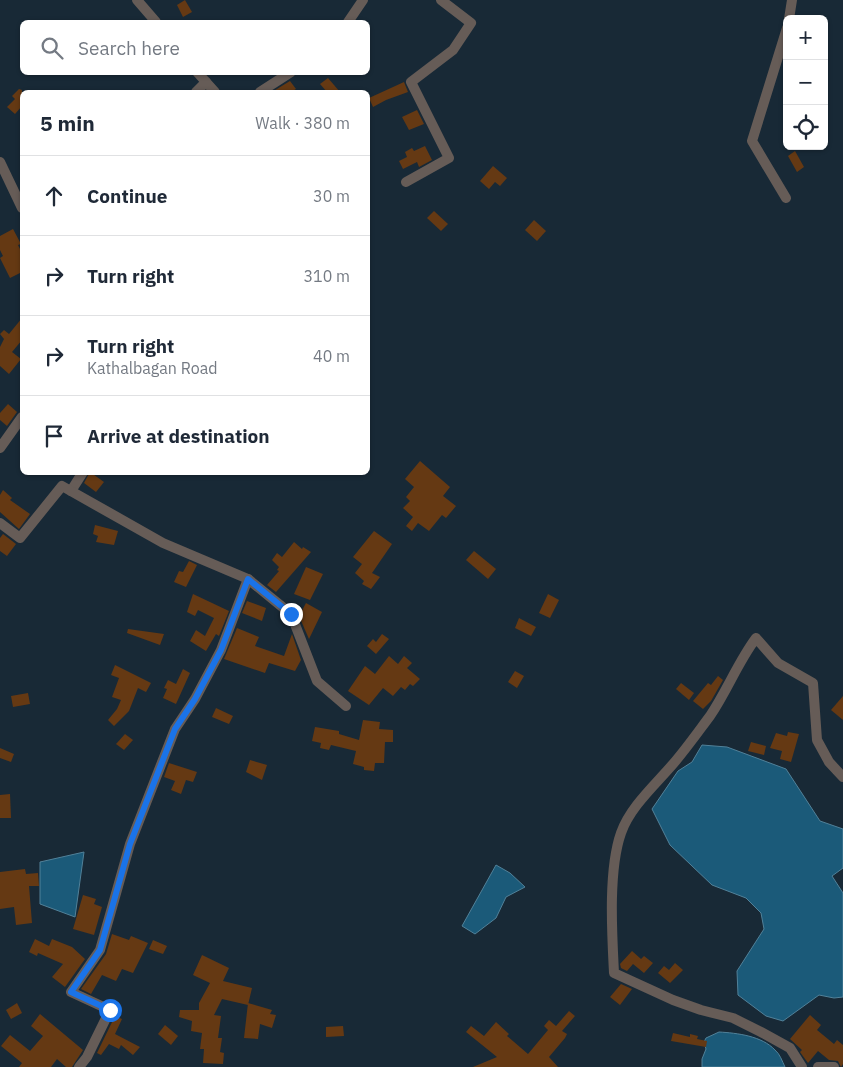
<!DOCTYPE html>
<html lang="en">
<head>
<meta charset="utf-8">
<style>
  :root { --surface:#fff; --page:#f2f2f3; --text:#1f2937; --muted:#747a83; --line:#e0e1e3 }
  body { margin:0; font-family:"IBM Plex Sans",sans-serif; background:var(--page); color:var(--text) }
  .controls { position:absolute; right:15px; top:15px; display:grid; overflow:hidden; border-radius:8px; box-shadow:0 1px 4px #0004 }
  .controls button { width:45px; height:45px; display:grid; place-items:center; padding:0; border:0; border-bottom:1px solid var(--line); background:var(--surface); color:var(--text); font:25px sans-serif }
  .stop { position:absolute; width:15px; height:15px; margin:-11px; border:4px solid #1a73e8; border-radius:50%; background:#fff }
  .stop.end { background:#1a73e8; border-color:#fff; box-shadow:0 1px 5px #0008 }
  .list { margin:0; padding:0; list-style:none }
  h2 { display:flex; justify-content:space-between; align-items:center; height:65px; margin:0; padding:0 20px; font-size:21px }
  h2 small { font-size:16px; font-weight:400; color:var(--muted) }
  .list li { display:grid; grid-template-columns:32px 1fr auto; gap:15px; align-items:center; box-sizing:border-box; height:80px; padding:0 20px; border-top:1px solid var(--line) }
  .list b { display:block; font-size:19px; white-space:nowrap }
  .list p { margin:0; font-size:16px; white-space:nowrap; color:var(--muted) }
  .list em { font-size:16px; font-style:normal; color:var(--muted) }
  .icon { flex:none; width:28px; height:28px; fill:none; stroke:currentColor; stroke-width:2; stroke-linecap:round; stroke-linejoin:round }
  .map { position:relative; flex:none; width:843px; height:1067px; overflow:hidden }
  .search { position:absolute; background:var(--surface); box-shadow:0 1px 4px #0004; left:20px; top:20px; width:350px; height:55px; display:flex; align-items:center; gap:12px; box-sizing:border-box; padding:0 18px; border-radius:8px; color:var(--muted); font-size:19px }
  .panel { position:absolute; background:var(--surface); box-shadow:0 1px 4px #0004; left:20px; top:90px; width:350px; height:385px; border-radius:8px }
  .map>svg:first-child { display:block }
</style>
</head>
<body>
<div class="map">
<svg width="843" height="1067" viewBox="0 0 843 1067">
  <rect width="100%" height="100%" fill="#182936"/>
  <g fill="#1b5a79" stroke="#518199">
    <polygon points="702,745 727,747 786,769 820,821 843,829 843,868 832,876 843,893 843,997 834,998 819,995 783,1021 766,1016 738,995 737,971 764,929 761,913 746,898 712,885 670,845 652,809 678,771 692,762"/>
    <polygon points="84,852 75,917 40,904 40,862"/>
    <polygon points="496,865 510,873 525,887 506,897 496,918 475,934 462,926"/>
    <path d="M719,1032C737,1033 762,1036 775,1050C780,1054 782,1061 785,1067H702V1059L706,1049L704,1042L706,1038Z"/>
  </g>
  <g fill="#653913">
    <polygon points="185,0 192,12 183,17 177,5"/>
    <polygon points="328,78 340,92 327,92 320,84"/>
    <polygon points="290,81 296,89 291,92 272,92"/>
    <polygon points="404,82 408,92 386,100 373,107 369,98"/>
    <polygon points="19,89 22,90 22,106 15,114 7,107 15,99 12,96"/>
    <polygon points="417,110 424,124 409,130 402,117"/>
    <polygon points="425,146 432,160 419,167 417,162 403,169 399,161 407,157 405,152 412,148 414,151"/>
    <polygon points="795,151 804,167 797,172 788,156"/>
    <polygon points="493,166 507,178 500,186 495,182 489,189 480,181"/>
    <polygon points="434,211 448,224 441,231 427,218"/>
    <polygon points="534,220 546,231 537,241 525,230"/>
    <polygon points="13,229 21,244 18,245 22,253 22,272 10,278 0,258 3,256 0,250 0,236"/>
    <polygon points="22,318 22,340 12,352 21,359 9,374 0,366 0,347 4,339 0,334 4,330 9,334"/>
    <polygon points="8,404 17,412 7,426 0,420 0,413"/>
    <polygon points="420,461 450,487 443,496 456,506 446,518 442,515 429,531 418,523 412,531 406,526 413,517 403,508 410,501 406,497 414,487 405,479"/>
    <polygon points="90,472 104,482 96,492 84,483"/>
    <polygon points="3,490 12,498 10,500 30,514 19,529 0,512 0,495"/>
    <polygon points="95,525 118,531 114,545 96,542 98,536 93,534"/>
    <polygon points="374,531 392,544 372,573 380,577 371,589 362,584 364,581 355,573 362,564 353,557"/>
    <polygon points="3,534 16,544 7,556 0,551 0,538"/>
    <polygon points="294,542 302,549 303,547 311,552 276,592 267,585 279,571 277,570 279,567 272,560 277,553 282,557"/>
    <polygon points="474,551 496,569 488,579 466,560"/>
    <polygon points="189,561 197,565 186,587 174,582 179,571 183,572"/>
    <polygon points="306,567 323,574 310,600 294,594"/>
    <polygon points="193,594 229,611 219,636 216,634 206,651 190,641 196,630 205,636 214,618 198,610 195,616 187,612"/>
    <polygon points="548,594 559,600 550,618 539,613"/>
    <polygon points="247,601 266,608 262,621 242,613"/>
    <polygon points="306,603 322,612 309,639 299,616"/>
    <polygon points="519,618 536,627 531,636 515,628"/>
    <polygon points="237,628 259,637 255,646 284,656 292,634 301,660 295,671 269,663 265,673 224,659"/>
    <polygon points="128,629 164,634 160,645 127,633"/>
    <polygon points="382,634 389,639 376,654 367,646 373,639 376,642"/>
    <polygon points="389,656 398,664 404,656 412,663 407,668 420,679 413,686 410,684 405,690 401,687 393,696 383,688 369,705 348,691 365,666 375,674"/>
    <polygon points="115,665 151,683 146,692 138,688 129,711 114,726 108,720 117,709 121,700 112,697 119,678 111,675"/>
    <polygon points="183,669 190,673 176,704 163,698 167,689 164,688 168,680 176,684"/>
    <polygon points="515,671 524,676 517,688 508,682"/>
    <polygon points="718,676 723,680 711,701 703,709 693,701 708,683 711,685"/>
    <polygon points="681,683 694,693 689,700 676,689"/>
    <polygon points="28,693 30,704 13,707 11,696"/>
    <polygon points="843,696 843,720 831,710"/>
    <polygon points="216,708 233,716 229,724 212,717"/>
    <polygon points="363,720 380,722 379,729 393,730 393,742 385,742 384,763 375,763 374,771 364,770 364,767 353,764 356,751 331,745 329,750 320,748 321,743 312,741 315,727 339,731 339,734 359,740"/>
    <polygon points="788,732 799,734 791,762 780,759 782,751 770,748 776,733 787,736"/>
    <polygon points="125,734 133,740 124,750 116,744"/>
    <polygon points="751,742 766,746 764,755 748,751"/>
    <polygon points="0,748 14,754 11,762 0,758"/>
    <polygon points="250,760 267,765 262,780 246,772"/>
    <polygon points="169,763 197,772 193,782 186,780 181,794 171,790 175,781 164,777"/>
    <polygon points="10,794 11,818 0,818 0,795"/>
    <polygon points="25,869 26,874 38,873 39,886 29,886 32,923 16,925 14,907 0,909 0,872"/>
    <polygon points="83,895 96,899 94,904 102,907 94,935 73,929"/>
    <polygon points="112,934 129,940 131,936 148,943 133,973 122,969 116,981 102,975 91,994 81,989 106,954"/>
    <polygon points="35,939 49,946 52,939 72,947 85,959 65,987 52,977 63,964 38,953 37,956 29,952"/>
    <polygon points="153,940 167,946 163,954 149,949"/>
    <polygon points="632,951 641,959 644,956 653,963 644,973 633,964 627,971 621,968 620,964"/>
    <polygon points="202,955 229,968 223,981 252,988 248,1005 222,999 214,1015 221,1016 218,1038 222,1038 220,1052 224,1053 223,1064 203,1063 204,1049 200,1049 202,1033 191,1031 192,1021 179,1017 180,1010 199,1010 199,1003 210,983 193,975"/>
    <polygon points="675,963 683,970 670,983 658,973 664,966 669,970"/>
    <polygon points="621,984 632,989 620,1005 610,997"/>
    <polygon points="17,1003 22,1013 11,1019 6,1010"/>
    <polygon points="248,1003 272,1010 270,1014 276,1015 272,1028 260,1024 258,1039 244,1038"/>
    <polygon points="569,1011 575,1016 562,1031 567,1034 565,1038 549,1057 558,1067 473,1067 497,1057 466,1032 471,1026 484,1036 496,1022 509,1034 507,1036 528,1054 548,1030 544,1026 549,1020 556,1026"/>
    <polygon points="40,1014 83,1050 72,1067 66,1067 57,1059 51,1067 19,1067 22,1063 1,1046 10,1035 30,1051 43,1036 31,1026"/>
    <polygon points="810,1015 821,1025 817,1030 834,1044 837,1040 843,1045 843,1064 841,1067 838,1061 829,1060 818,1051 808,1063 800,1052 802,1050 790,1039"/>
    <polygon points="115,1016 122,1019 115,1034 140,1047 133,1055 121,1045 119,1049 109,1044 101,1055 97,1053"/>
    <polygon points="165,1025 178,1036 171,1045 158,1034"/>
    <polygon points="343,1026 344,1036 326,1037 326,1027"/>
    <polygon points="673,1033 690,1037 690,1034 698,1036 697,1039 707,1041 706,1047 671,1041"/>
  </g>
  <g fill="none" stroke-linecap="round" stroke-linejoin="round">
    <g stroke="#665c57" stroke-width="10">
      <polyline points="137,0 156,22"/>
      <polyline points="789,19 792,0"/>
      <polyline points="348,22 363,0"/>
      <polyline points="197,72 215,92"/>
      <polyline points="196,92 206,82"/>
      <polyline points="260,92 291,72"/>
      <polyline points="0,162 22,208"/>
      <polyline points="406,182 449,158 411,82 453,50 471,23 441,0"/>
      <polyline points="786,198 752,141 787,28"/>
      <polyline points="0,448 22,417"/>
      <polyline points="71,491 83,472"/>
      <polyline points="0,523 20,538 62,486 163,543 248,579 291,614 317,681 346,706"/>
      <polyline points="79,1067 87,1057 110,1010 71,992 100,950 130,844 175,729 195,699 221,650 248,579"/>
      <path d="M802,1067L790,1048L761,1032L733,1018L701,1010L673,1000L614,973C612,934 608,870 621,833C630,807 655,785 673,764C686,749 698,732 710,716C727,691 738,662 756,638L778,663L813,683L817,740L829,762L843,777"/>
      <polyline points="818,1067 834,1067"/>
    </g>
  </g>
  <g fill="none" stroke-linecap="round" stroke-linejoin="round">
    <polyline stroke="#1a73e8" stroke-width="6" points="110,1010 71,992 100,950 130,844 175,729 195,699 221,650 248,579 291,614"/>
  </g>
</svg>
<div class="controls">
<button>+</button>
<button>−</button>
<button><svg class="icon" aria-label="locate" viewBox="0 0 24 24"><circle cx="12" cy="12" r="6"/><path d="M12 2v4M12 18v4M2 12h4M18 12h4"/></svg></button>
</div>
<div class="stop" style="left:110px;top:1010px"></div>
<div class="stop end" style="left:291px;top:614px"></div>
<div class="search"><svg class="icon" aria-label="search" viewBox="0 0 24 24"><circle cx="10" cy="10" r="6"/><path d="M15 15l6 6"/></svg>Search here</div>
<section class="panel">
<h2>5 min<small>Walk · 380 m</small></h2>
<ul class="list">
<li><svg class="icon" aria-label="ahead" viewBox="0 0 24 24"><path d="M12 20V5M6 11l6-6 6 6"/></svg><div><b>Continue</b></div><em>30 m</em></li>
<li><svg class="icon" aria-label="right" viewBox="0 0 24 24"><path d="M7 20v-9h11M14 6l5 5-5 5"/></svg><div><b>Turn right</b></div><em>310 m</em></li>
<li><svg class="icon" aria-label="right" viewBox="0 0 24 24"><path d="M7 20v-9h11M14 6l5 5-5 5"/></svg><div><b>Turn right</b><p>Kathalbagan Road</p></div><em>40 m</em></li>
<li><svg class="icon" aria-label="arrive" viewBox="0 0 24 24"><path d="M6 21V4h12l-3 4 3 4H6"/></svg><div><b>Arrive at destination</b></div></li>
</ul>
</section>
</div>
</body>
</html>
